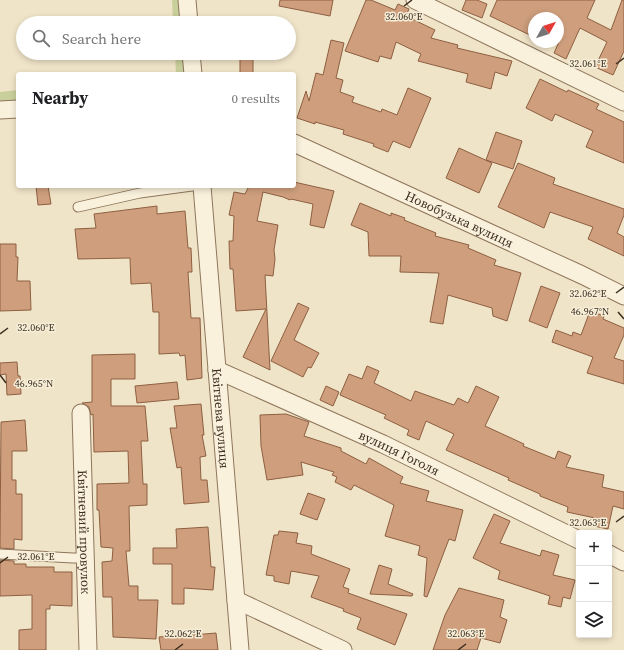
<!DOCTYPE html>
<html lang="en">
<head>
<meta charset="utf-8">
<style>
  :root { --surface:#fff; --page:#f6f6f6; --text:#202124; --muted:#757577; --line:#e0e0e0 }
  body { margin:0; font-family:"Source Serif 4",serif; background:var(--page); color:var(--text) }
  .controls { position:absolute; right:12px; bottom:12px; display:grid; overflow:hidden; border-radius:4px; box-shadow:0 2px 6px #0003 }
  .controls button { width:36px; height:36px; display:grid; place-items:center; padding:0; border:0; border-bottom:1px solid var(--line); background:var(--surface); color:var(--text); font:20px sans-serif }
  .compass { position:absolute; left:528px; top:12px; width:36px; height:36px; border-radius:50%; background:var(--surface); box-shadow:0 2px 6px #0003; rotate:51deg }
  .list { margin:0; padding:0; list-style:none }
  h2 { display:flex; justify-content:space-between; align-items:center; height:52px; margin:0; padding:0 16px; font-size:17px }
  h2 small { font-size:13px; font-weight:400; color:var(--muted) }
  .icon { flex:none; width:22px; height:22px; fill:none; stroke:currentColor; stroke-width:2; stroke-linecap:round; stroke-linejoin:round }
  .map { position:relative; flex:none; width:624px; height:650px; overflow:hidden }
  .search { position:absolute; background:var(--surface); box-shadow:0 2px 6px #0003; left:16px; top:16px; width:280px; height:44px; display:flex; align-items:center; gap:10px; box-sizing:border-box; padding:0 14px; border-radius:22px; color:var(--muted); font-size:15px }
  .panel { position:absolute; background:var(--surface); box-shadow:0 2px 6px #0003; left:16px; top:72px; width:280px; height:116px; border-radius:4px }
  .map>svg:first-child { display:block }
</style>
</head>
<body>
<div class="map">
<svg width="624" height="650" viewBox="0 0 624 650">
  <rect width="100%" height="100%" fill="#f0e4c8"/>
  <g fill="#c9cf9b">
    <polygon points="172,0 182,0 184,23 173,23"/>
    <polygon points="175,53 186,53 188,74 176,74"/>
    <polygon points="18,90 18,104 0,105 0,92"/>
  </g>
  <g fill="#cf9f7d" stroke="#8d5f41">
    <polygon points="280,0 333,0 330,16 279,6"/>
    <polygon points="366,0 371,0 395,10 398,4 409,9 406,16 435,30 431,38 458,45 457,48 512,61 507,76 495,72 491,89 466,82 468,74 418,61 421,54 396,42 391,59 380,56 378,62 345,51"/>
    <polygon points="466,0 477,0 487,4 482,18 462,10"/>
    <polygon points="497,0 595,0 587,18 611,30 622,0 624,0 624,51 613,75 595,67 607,42 580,28 566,59 554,53 558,44 558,18 534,18 534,37 490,16"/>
    <polygon points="331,40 344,43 336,78 343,80 340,92 354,97 352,102 381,112 382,109 397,115 408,88 431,98 410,148 393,141 388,152 373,146 374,144 343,134 344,130 315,122 315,124 297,118 306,91 309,101 316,73 323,75"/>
    <rect x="240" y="56" width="13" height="18"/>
    <polygon points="540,79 567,92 568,90 599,104 596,109 624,122 624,163 586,147 593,131 555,114 552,121 526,108"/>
    <polygon points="496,132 522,141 513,169 486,160"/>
    <polygon points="459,148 492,163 479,193 446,178"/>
    <polygon points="518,163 555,178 553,184 624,209 624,215 617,233 624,237 624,256 588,239 593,227 550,212 544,228 498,207"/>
    <polygon points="294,182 334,191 324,228 310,225 313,204 291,199 290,200 283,197 263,192 257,221 278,225 274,250 275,259 273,276 265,275 270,370 243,357 266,309 236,311 233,269 230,269 229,241 233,241 234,216 229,215 234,192 245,194 249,186 294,186"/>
    <polygon points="36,186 48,186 51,204 38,205"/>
    <polygon points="360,203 391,216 391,213 405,218 404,220 436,233 435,236 469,245 468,248 496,260 494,265 521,273 507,321 493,316 492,308 448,295 443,324 430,322 439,273 400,272 401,256 369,256 368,232 351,225"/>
    <polygon points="157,206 157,214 185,211 188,248 191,248 192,272 188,272 191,318 200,318 202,378 187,380 185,355 180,356 179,353 159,354 159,312 153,312 151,283 131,284 130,258 78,259 75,229 96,228 94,214"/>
    <polygon points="0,244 16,244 16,257 18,257 17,281 30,281 31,310 0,311"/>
    <polygon points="541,286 560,293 547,328 529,321"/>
    <polygon points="298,303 309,308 294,340 319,353 311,368 308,367 303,377 271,361"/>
    <polygon points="590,311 604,316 603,319 624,328 624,335 614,358 624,361 624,384 587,373 593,357 552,342 556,330 572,336 573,332 581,335"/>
    <polygon points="135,354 135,379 111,379 111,406 145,406 148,441 141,441 143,484 147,484 147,505 129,506 130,551 126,551 129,586 138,586 138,600 158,600 156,639 113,637 112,597 103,597 102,562 112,561 113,548 101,547 99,510 97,510 97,484 129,483 128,451 94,452 93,414 91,415 89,407 82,403 92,402 92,355"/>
    <polygon points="17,362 18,376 20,376 21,394 7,395 6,374 0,375 0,363"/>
    <polygon points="367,366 379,371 374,383 411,401 415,391 454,405 458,398 468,403 476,386 499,397 485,426 524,444 523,446 555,459 558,451 571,456 566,467 604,475 602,487 624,492 624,509 613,506 608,529 594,526 595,518 567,512 568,507 540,496 540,494 508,480 509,478 446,450 454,434 426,421 419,440 407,435 409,430 384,418 386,415 340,395 349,374 362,379"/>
    <polygon points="177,382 179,399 137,403 135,386"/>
    <polygon points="326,386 339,392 333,406 320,400"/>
    <polygon points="201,404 204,435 202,435 206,456 200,457 201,480 207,480 209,502 184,504 181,467 177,468 170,428 177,428 174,406"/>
    <polygon points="286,414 309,422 304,436 341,448 341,451 366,464 369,458 403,477 400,483 429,491 426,501 463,510 455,541 449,539 427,597 424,596 427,558 418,555 420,546 385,536 394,505 354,485 351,490 335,482 337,477 332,475 334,472 301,462 303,475 267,480 261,446 260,415"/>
    <polygon points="25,420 27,451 12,451 12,480 16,480 16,494 22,494 22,540 14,539 14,549 0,548 1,422"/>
    <polygon points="308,493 325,499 317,520 300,514"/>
    <polygon points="494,514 510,521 500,543 540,556 542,550 559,555 553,575 575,580 570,599 563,597 561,607 548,604 550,596 498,579 500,571 473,558"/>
    <polygon points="208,527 211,567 215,567 213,590 184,588 184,604 172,604 172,564 153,564 153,548 177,548 176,529"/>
    <polygon points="279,531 298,533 296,543 312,546 311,554 350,569 343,587 349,589 348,593 407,614 395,645 357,629 361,618 343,611 344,609 311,597 319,576 291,571 289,584 274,581 274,576 266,575 274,535 278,535"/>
    <polygon points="0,560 14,561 14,564 26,564 26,567 54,567 54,572 72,572 72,606 50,605 50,609 46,609 46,650 19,650 19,630 32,629 32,595 0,596"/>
    <polygon points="379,565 392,569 388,584 413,594 412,596 370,594"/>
    <polygon points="459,588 504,600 500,617 507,620 500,643 481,638 477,650 433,650 445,615"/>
    <polygon points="216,633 218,650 161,650 159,637 182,635 182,636"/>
  </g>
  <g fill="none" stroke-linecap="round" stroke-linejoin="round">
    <g stroke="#8d765c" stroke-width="11">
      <g id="service">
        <polyline points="78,207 140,193 192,186"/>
        <polyline points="0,554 73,558 85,558"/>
      </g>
    </g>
    <g stroke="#8d765c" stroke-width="19">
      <g id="minor">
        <polyline points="187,0 189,23"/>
        <polyline points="415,0 624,102"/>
        <polyline points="191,53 193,74"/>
        <polyline points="0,110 18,109"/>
        <path id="s1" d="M294,143L582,275L624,296"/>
        <path id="s2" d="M202,186L240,650"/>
        <path id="s3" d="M217,370L383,444L579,540"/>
        <path id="s4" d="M81,413L88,650"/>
        <polyline points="609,554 624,562"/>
        <polyline points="236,600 343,650"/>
      </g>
    </g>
    <use href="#service" stroke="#faf1dc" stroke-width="9"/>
    <use href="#minor" stroke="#faf1dc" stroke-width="17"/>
  </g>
  <path fill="none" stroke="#3d2e20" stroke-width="1.5" d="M404,6L412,0M616,64L624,58M616,293L624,287M618,312L624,319M0,334L8,328M0,375L6,383M616,522L624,516M0,563L8,557M175,650L183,644M458,650L466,644"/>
  <g text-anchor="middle" stroke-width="3" stroke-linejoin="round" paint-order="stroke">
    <g font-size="13" fill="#3d2e20" stroke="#f7eed8">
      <text dy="5" stroke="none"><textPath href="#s1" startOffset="182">Новобузька вулиця</textPath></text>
      <text dy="5" stroke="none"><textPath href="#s2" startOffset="233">Квітнева вулиця</textPath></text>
      <text dy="5" stroke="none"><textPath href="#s3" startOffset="200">вулиця Гоголя</textPath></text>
      <text dy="5" stroke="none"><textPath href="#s4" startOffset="119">Квітневий провулок</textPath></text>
    </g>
  </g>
  <g font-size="10" text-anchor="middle" fill="#3d2e20" stroke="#f7eed8" stroke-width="3" stroke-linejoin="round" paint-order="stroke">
    <text x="404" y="20">32.060°E</text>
    <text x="588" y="67">32.061°E</text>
    <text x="588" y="297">32.062°E</text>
    <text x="590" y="315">46.967°N</text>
    <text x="36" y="331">32.060°E</text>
    <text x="34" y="387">46.965°N</text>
    <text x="588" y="526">32.063°E</text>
    <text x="36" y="560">32.061°E</text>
    <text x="183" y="637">32.062°E</text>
    <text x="466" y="637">32.063°E</text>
  </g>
</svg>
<div class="controls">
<button>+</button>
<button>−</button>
<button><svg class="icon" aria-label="layers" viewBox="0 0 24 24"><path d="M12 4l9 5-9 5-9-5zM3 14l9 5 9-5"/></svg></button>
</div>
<svg class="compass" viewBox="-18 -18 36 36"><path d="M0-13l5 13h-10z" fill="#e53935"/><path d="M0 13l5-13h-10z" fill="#757577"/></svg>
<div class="search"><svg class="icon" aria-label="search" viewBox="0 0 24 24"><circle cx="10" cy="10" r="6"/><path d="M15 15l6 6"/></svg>Search here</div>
<section class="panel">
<h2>Nearby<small>0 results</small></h2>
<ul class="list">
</ul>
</section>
</div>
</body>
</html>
